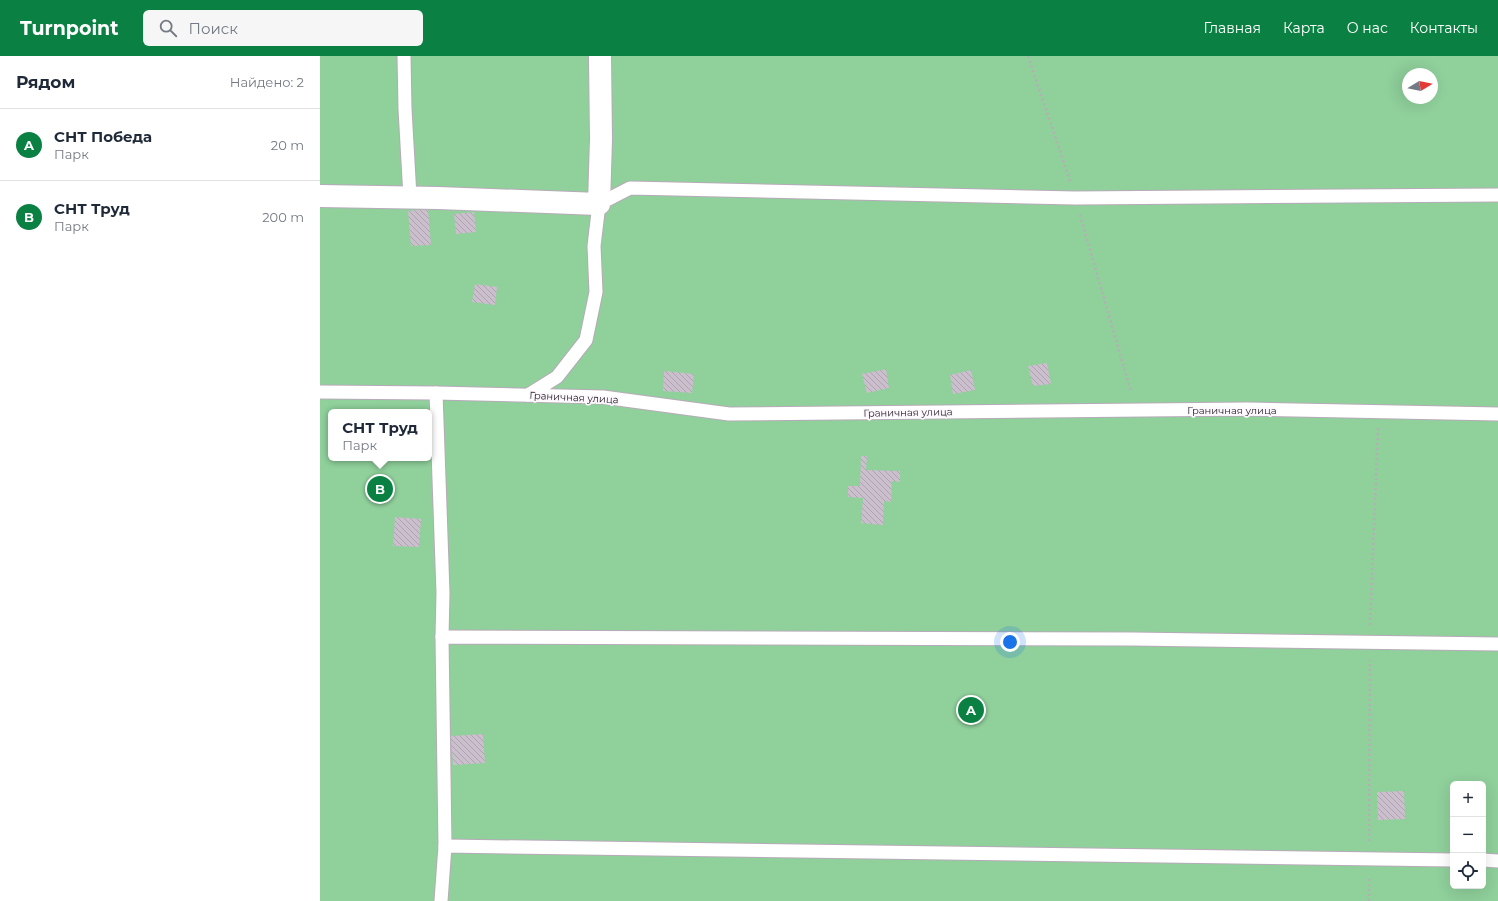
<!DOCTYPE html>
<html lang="ru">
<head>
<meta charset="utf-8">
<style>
  :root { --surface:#fff; --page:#f6f6f7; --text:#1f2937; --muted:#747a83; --line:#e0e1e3; --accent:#0b8043 }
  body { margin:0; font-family:Montserrat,sans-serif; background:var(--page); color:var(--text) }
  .controls { position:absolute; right:12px; bottom:12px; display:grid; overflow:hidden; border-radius:6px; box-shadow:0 4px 16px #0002 }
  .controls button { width:36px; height:36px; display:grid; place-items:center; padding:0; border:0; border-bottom:1px solid var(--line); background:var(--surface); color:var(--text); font:20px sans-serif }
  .compass { position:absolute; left:1082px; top:12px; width:36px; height:36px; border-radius:50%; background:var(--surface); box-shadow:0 4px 16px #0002; rotate:80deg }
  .you { position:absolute; left:690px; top:586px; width:14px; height:14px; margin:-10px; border:3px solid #fff; border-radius:50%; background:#1a73e8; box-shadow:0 0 0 6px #1a73e833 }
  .badge { display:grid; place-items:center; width:26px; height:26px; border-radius:50%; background:var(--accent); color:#fff; font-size:13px; font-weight:700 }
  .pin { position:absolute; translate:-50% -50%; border:2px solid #fff; box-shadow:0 1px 4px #0006 }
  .popup { position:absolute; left:8px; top:353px; width:104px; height:52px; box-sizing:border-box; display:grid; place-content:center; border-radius:6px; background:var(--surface); filter:drop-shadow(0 1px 3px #0005); font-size:13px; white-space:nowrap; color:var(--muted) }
  .popup b { font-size:15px; color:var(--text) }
  .popup::after { content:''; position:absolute; left:50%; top:100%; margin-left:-8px; border:8px solid transparent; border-top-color:var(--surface) }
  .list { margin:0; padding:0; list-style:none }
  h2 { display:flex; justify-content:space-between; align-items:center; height:52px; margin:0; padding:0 16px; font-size:17px }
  h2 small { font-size:13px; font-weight:400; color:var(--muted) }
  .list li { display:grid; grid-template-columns:26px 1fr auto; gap:12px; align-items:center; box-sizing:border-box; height:72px; padding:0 16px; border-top:1px solid var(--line) }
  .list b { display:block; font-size:15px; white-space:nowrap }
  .list p { margin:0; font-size:13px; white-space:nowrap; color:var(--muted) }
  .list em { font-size:13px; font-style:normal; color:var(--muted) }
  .icon { flex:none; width:22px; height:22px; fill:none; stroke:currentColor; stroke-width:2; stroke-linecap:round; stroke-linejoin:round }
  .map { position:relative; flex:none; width:1178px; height:845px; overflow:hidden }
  header { display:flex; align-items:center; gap:24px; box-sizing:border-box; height:56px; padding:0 20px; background:var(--accent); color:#fff }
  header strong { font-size:19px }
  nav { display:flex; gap:22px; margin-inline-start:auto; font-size:14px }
  .search { width:280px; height:36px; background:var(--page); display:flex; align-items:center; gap:10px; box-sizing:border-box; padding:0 14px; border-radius:6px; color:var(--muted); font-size:15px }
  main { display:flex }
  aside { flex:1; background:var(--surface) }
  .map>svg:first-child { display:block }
</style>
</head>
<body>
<header>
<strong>Turnpoint</strong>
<div class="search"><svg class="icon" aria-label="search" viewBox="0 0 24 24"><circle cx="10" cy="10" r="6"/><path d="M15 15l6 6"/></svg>Поиск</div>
<nav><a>Главная</a><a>Карта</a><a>О нас</a><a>Контакты</a></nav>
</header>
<main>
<aside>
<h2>Рядом<small>Найдено: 2</small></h2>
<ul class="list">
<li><span class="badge">A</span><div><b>СНТ Победа</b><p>Парк</p></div><em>20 m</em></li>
<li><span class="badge">B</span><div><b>СНТ Труд</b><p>Парк</p></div><em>200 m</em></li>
</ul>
</aside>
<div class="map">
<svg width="1178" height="845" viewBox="0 0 1178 845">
  <defs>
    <pattern id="building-back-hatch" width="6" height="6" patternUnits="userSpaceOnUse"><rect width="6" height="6" fill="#cbbfcd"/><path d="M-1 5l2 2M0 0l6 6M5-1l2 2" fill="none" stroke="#aea4b0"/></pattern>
  </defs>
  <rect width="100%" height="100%" fill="#f4e8f6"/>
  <path fill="#8fd09b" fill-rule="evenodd" d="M0,0H1178V845H0ZM1088,18H1112V42H1088ZM11,356H109V402H11ZM1133,728H1163V830H1133Z"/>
  <g fill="url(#building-back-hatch)">
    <polygon points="108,153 111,189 91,190 88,155"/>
    <polygon points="154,156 156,176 136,178 134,158"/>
    <polygon points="155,228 177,231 175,249 152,246"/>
    <polygon points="727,307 731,328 713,330 708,310"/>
    <polygon points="566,313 569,332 547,337 542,318"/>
    <polygon points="651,314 655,334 633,338 630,319"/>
    <polygon points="344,315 374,318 372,337 343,335"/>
    <polygon points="541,400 547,400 546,414 580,415 580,426 572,425 571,446 564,445 563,469 541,467 543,442 528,441 528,430 540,430"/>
    <polygon points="75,461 101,463 99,491 73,490"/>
    <polygon points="163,678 165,707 133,709 131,680"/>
    <polygon points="1084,735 1085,763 1058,764 1057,736"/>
  </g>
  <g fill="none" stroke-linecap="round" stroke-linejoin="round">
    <g stroke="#b7abb9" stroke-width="15">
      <g id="lane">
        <polyline points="84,0 85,53 90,141"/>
        <polyline points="0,336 116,337 283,341 409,358 928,353 1178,358"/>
        <polyline points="116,337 123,537 122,581"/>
        <polyline points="208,339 237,321 266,284 276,236 274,190 279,148 310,132 755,142 1178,139"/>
        <polyline points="125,790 122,581 812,583 1178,588"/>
        <polyline points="1163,804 1178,805"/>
        <polyline points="121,845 125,790 1133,804"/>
      </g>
    </g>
    <g stroke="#b7abb9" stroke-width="24">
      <polyline id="street" points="0,140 118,142 279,148 281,83 280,0"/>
    </g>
    <g stroke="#b7adb8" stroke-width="2.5" stroke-dasharray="2 3" stroke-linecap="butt">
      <polyline points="708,0 750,125"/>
      <polyline points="760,159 811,336"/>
      <polyline points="1050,569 1058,372"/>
      <polyline points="1049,785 1050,604"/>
      <polyline points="1049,845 1049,820"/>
    </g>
    <use href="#lane" stroke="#fff" stroke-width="13"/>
    <use href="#street" stroke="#fff" stroke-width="22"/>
  </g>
  <g text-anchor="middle" stroke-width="3.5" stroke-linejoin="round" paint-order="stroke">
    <g font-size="10" fill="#292429" stroke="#fdf8fe">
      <text transform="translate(254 341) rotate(3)" y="4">Граничная улица</text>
      <text x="912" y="358">Граничная улица</text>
      <text transform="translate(588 356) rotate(-1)" y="4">Граничная улица</text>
    </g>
  </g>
</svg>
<div class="controls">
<button>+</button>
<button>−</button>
<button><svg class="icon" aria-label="locate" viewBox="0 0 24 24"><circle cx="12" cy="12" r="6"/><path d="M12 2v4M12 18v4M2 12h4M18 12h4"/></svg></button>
</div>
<svg class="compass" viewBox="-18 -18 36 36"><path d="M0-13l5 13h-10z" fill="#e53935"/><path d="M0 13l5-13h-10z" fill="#747a83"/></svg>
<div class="you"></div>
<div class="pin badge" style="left:651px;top:654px">A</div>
<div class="pin badge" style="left:60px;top:433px">B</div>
<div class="popup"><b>СНТ Труд</b>Парк</div>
</div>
</main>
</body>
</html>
